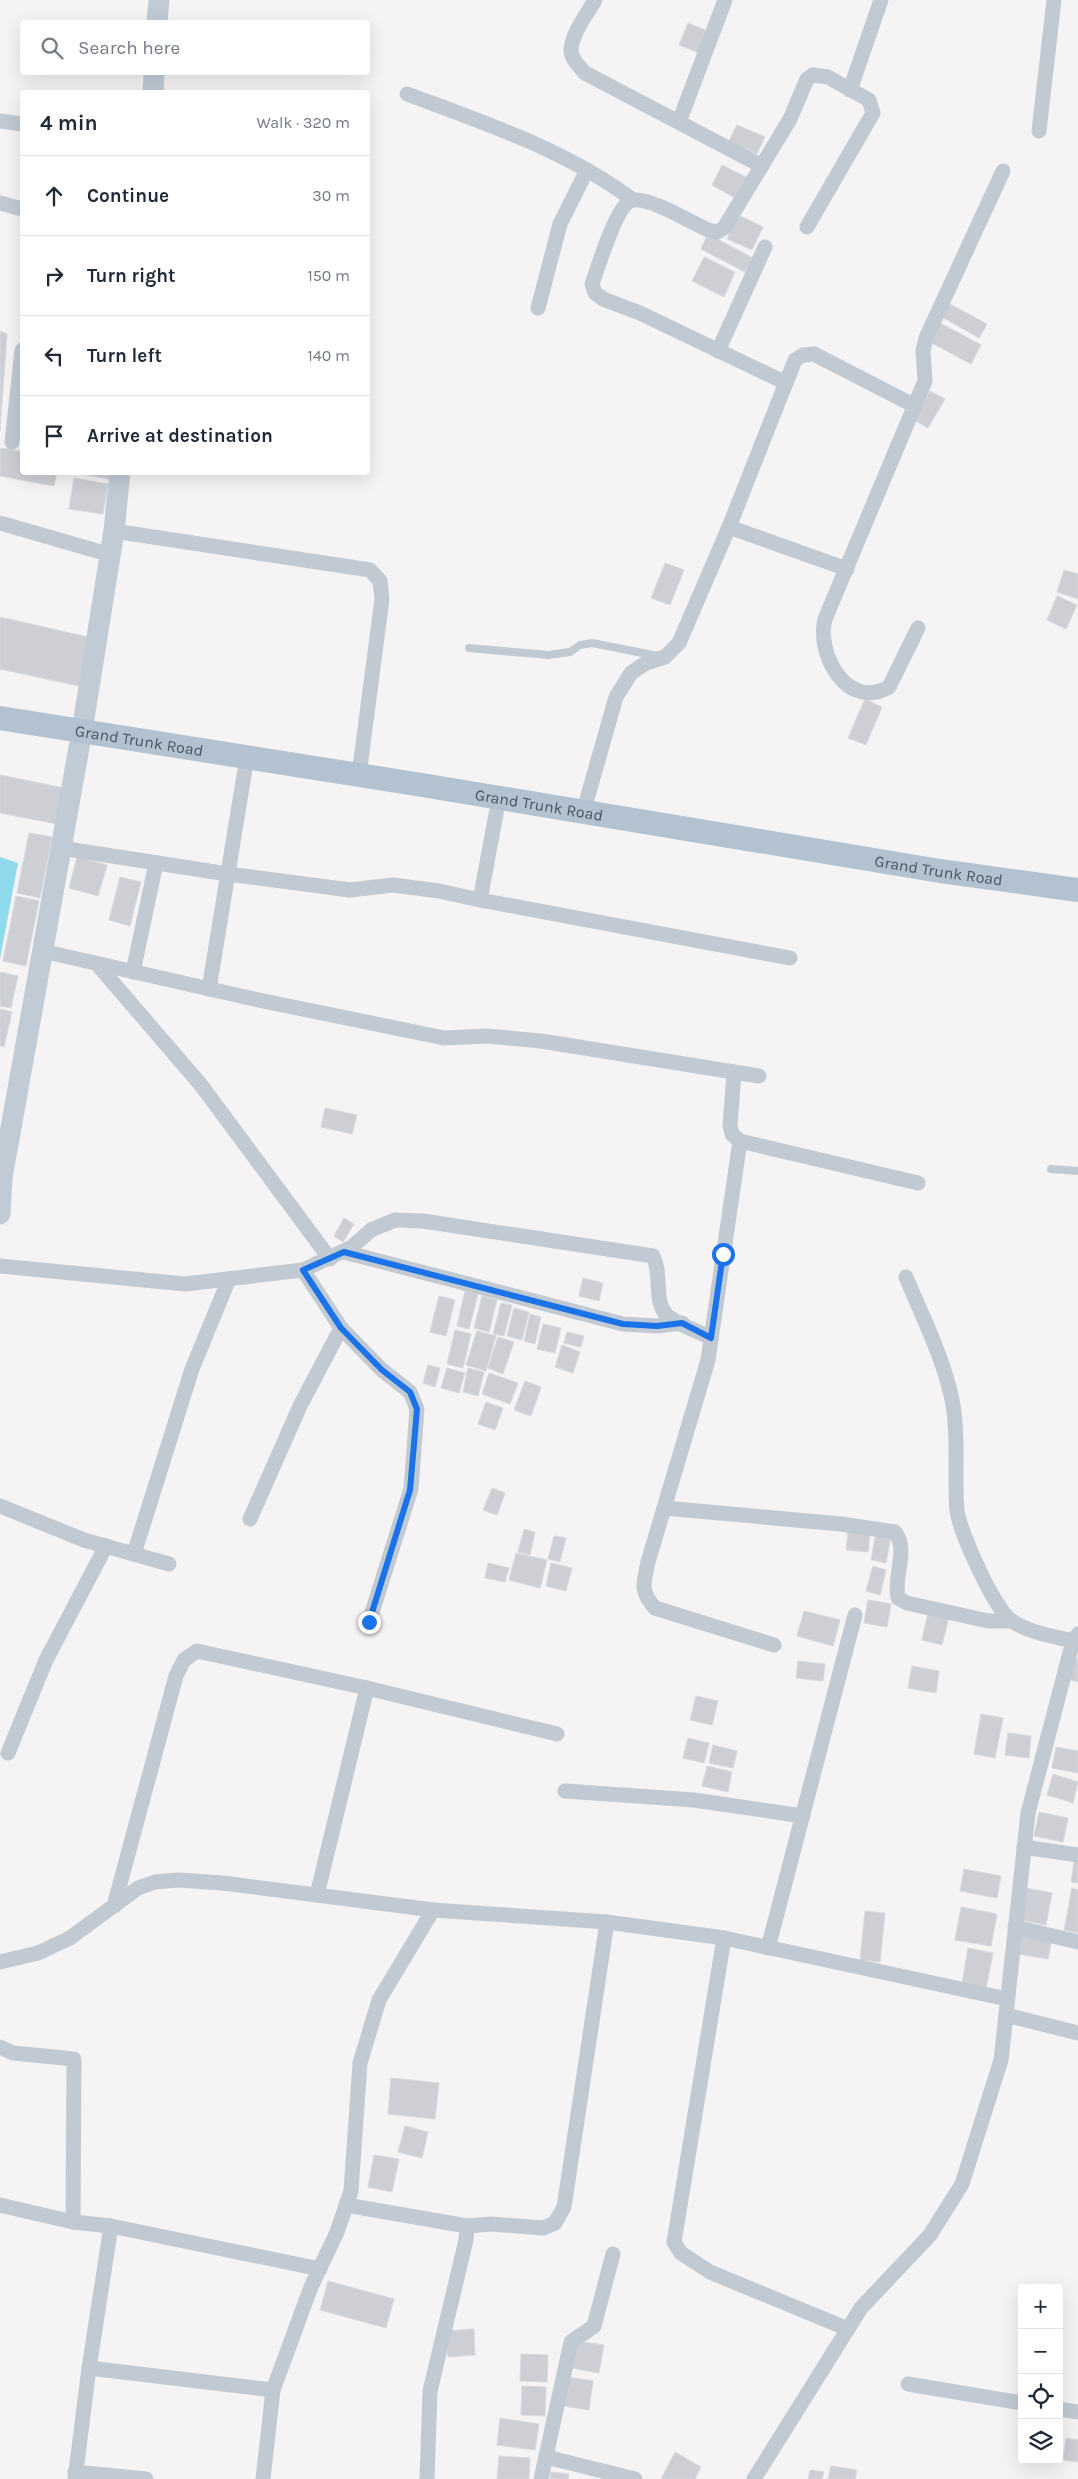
<!DOCTYPE html>
<html lang="en">
<head>
<meta charset="utf-8">
<style>
  :root { --surface:#fff; --page:#f2f2f3; --text:#1f2937; --muted:#747a83; --line:#e0e1e3 }
  body { margin:0; font-family:Karla,sans-serif; background:var(--page); color:var(--text) }
  .controls { position:absolute; right:15px; bottom:15px; display:grid; overflow:hidden; border-radius:5px; box-shadow:0 5px 20px #0002 }
  .controls button { width:45px; height:45px; display:grid; place-items:center; padding:0; border:0; border-bottom:1px solid var(--line); background:var(--surface); color:var(--text); font:25px sans-serif }
  .stop { position:absolute; width:15px; height:15px; margin:-11px; border:4px solid #1a73e8; border-radius:50%; background:#fff }
  .stop.end { background:#1a73e8; border-color:#fff; box-shadow:0 1px 5px #0008 }
  .list { margin:0; padding:0; list-style:none }
  h2 { display:flex; justify-content:space-between; align-items:center; height:65px; margin:0; padding:0 20px; font-size:21px }
  h2 small { font-size:16px; font-weight:400; color:var(--muted) }
  .list li { display:grid; grid-template-columns:32px 1fr auto; gap:15px; align-items:center; box-sizing:border-box; height:80px; padding:0 20px; border-top:1px solid var(--line) }
  .list b { display:block; font-size:19px; white-space:nowrap }
  .list em { font-size:16px; font-style:normal; color:var(--muted) }
  .icon { flex:none; width:28px; height:28px; fill:none; stroke:currentColor; stroke-width:2; stroke-linecap:round; stroke-linejoin:round }
  .map { position:relative; flex:none; width:1078px; height:2479px; overflow:hidden }
  .search { position:absolute; background:var(--surface); box-shadow:0 5px 20px #0002; left:20px; top:20px; width:350px; height:55px; display:flex; align-items:center; gap:12px; box-sizing:border-box; padding:0 18px; border-radius:5px; color:var(--muted); font-size:19px }
  .panel { position:absolute; background:var(--surface); box-shadow:0 5px 20px #0002; left:20px; top:90px; width:350px; height:385px; border-radius:5px }
  .map>svg:first-child { display:block }
</style>
</head>
<body>
<div class="map">
<svg width="1078" height="2479" viewBox="0 0 1078 2479">
  <rect width="100%" height="100%" fill="#f5f3f3"/>
  <polygon fill="#90daee" points="0,857 18,863 0,959"/>
  <g fill="#cdcfd5" stroke="#d7d9de">
    <polygon points="688,23 710,32 702,54 679,45"/>
    <polygon points="737,125 765,137 757,154 729,141"/>
    <polygon points="722,165 746,177 735,198 712,185"/>
    <polygon points="738,215 763,227 752,250 727,239"/>
    <polygon points="708,234 753,258 745,272 701,249"/>
    <polygon points="704,257 735,272 724,297 692,281"/>
    <polygon points="950,304 987,324 979,338 942,317"/>
    <polygon points="940,323 981,345 971,364 930,342"/>
    <polygon points="0,331 7,334 0,431"/>
    <polygon points="930,391 945,399 928,428 914,420"/>
    <polygon points="0,448 22,451 22,472 57,472 54,486 0,476"/>
    <polygon points="73,472 113,472 112,480"/>
    <polygon points="74,478 108,484 103,514 69,509"/>
    <polygon points="665,563 684,570 670,605 651,598"/>
    <polygon points="1064,570 1078,574 1078,599 1057,592"/>
    <polygon points="1057,596 1077,605 1066,629 1047,620"/>
    <polygon points="0,617 88,637 79,686 0,669"/>
    <polygon points="865,699 882,707 866,745 848,738"/>
    <polygon points="0,775 64,788 57,824 0,813"/>
    <polygon points="29,833 52,837 40,898 17,893"/>
    <polygon points="77,857 107,865 98,896 69,888"/>
    <polygon points="120,877 141,882 130,926 109,920"/>
    <polygon points="16,896 39,901 26,966 3,961"/>
    <polygon points="0,972 18,976 11,1008 0,1006"/>
    <polygon points="0,1009 12,1012 4,1047 0,1046"/>
    <polygon points="325,1108 357,1115 352,1134 321,1127"/>
    <polygon points="344,1218 354,1224 343,1242 334,1236"/>
    <polygon points="583,1278 603,1283 599,1301 579,1296"/>
    <polygon points="465,1291 478,1294 469,1329 457,1326"/>
    <polygon points="439,1296 455,1300 446,1336 430,1332"/>
    <polygon points="482,1296 497,1300 489,1332 474,1328"/>
    <polygon points="501,1303 512,1305 504,1336 493,1334"/>
    <polygon points="514,1308 529,1312 522,1340 507,1336"/>
    <polygon points="530,1314 541,1317 535,1344 524,1341"/>
    <polygon points="543,1324 561,1328 555,1353 537,1349"/>
    <polygon points="455,1330 471,1334 463,1368 447,1364"/>
    <polygon points="477,1331 496,1336 486,1371 466,1365"/>
    <polygon points="567,1332 584,1336 581,1347 564,1343"/>
    <polygon points="498,1337 514,1342 503,1374 488,1368"/>
    <polygon points="562,1345 580,1352 573,1373 555,1367"/>
    <polygon points="428,1365 440,1368 435,1387 423,1383"/>
    <polygon points="447,1368 465,1373 459,1393 441,1388"/>
    <polygon points="468,1368 484,1372 478,1396 463,1392"/>
    <polygon points="489,1373 518,1383 510,1404 482,1394"/>
    <polygon points="525,1381 541,1387 531,1416 514,1410"/>
    <polygon points="486,1402 503,1408 495,1430 478,1424"/>
    <polygon points="492,1488 505,1493 497,1515 483,1510"/>
    <polygon points="524,1529 535,1532 530,1555 518,1552"/>
    <polygon points="848,1532 870,1534 868,1552 846,1550"/>
    <polygon points="876,1533 891,1536 886,1563 871,1560"/>
    <polygon points="554,1536 566,1538 560,1562 548,1559"/>
    <polygon points="516,1553 547,1560 540,1588 509,1580"/>
    <polygon points="488,1563 509,1568 505,1582 485,1578"/>
    <polygon points="551,1563 572,1568 566,1591 546,1586"/>
    <polygon points="873,1566 886,1570 880,1595 866,1591"/>
    <polygon points="868,1600 891,1604 887,1627 864,1623"/>
    <polygon points="804,1611 840,1620 833,1646 797,1636"/>
    <polygon points="928,1612 949,1617 942,1645 922,1640"/>
    <polygon points="1073,1658 1078,1659 1078,1682 1068,1679"/>
    <polygon points="798,1661 825,1664 823,1681 796,1678"/>
    <polygon points="912,1666 939,1671 936,1693 908,1688"/>
    <polygon points="696,1696 718,1701 712,1725 690,1720"/>
    <polygon points="981,1714 1003,1718 995,1758 974,1754"/>
    <polygon points="1008,1733 1031,1736 1029,1758 1005,1755"/>
    <polygon points="688,1738 709,1743 704,1763 683,1758"/>
    <polygon points="713,1745 737,1751 733,1768 709,1763"/>
    <polygon points="1056,1747 1078,1751 1078,1773 1052,1768"/>
    <polygon points="707,1766 732,1772 728,1792 702,1786"/>
    <polygon points="1053,1774 1078,1782 1073,1803 1047,1795"/>
    <polygon points="1039,1812 1068,1818 1063,1842 1034,1836"/>
    <polygon points="1075,1857 1078,1858 1078,1883 1071,1882"/>
    <polygon points="964,1869 1001,1876 997,1898 960,1891"/>
    <polygon points="1026,1888 1052,1893 1046,1925 1020,1920"/>
    <polygon points="1072,1888 1078,1890 1078,1933 1064,1930"/>
    <polygon points="961,1907 997,1914 991,1946 955,1940"/>
    <polygon points="865,1911 885,1913 880,1962 860,1960"/>
    <polygon points="1016,1931 1052,1938 1048,1959 1012,1953"/>
    <polygon points="968,1948 993,1953 986,1989 962,1984"/>
    <polygon points="391,2078 439,2083 435,2119 388,2114"/>
    <polygon points="405,2126 428,2132 422,2158 398,2152"/>
    <polygon points="374,2155 399,2159 392,2192 368,2187"/>
    <polygon points="328,2281 394,2299 386,2328 320,2310"/>
    <polygon points="474,2329 475,2355 448,2357 446,2331"/>
    <polygon points="576,2341 604,2345 599,2373 571,2368"/>
    <polygon points="521,2354 548,2355 547,2382 520,2381"/>
    <polygon points="568,2377 593,2381 589,2410 564,2406"/>
    <polygon points="522,2386 546,2387 545,2416 521,2415"/>
    <polygon points="500,2418 539,2424 535,2450 497,2445"/>
    <polygon points="1066,2438 1078,2440 1078,2462 1063,2460"/>
    <polygon points="675,2452 701,2467 695,2479 661,2479"/>
    <polygon points="499,2456 530,2458 529,2479 497,2479"/>
    <polygon points="831,2466 857,2470 855,2479 828,2479"/>
    <polygon points="810,2470 824,2472 822,2479 808,2479"/>
    <polygon points="551,2472 569,2474 568,2479 550,2479"/>
  </g>
  <g fill="none" stroke-linecap="round" stroke-linejoin="round">
    <g stroke="#c1cad2" stroke-width="8">
      <polyline points="469,648 548,655 570,652 580,645 592,643 658,656"/>
      <polyline points="1051,1169 1078,1171"/>
    </g>
    <g stroke="#c1cad2" stroke-width="15">
      <path d="M595,0C587,14 572,33 571,50C571,59 579,66 585,73L762,166"/>
      <polyline points="850,90 881,0"/>
      <path d="M407,94C485,123 566,150 633,200"/>
      <polyline points="0,121 22,124"/>
      <polyline points="679,122 725,0"/>
      <polyline points="1039,131 1054,0"/>
      <polyline points="0,203 22,209"/>
      <polyline points="538,308 560,224 587,170"/>
      <polyline points="718,351 765,247"/>
      <path d="M786,383L640,313L603,299L595,293L592,284C598,268 617,202 633,200C652,198 690,222 708,230L717,232L724,228L790,119L807,79L813,75L828,77L869,100L873,113L807,227"/>
      <polyline points="12,442 22,350"/>
      <polyline points="0,523 111,555"/>
      <polyline points="729,527 847,569"/>
      <polyline points="114,531 370,570 380,581 382,599 359,775"/>
      <path d="M918,628L889,687C847,711 816,654 825,619L925,381L923,351L926,338L1003,171"/>
      <polyline points="583,813 616,697 631,673 646,663 665,657 679,643 729,527 795,360 803,355 814,354 915,406"/>
      <polyline points="61,848 228,874 350,890 393,885 439,891 480,900 790,958"/>
      <polyline points="480,900 499,798"/>
      <polyline points="42,951 254,999 444,1038 487,1036 541,1041 759,1076"/>
      <polyline points="97,964 201,1085 330,1259"/>
      <polyline points="133,972 156,863"/>
      <polyline points="209,989 247,757"/>
      <polyline points="734,1072 730,1126 732,1134 740,1141 918,1183"/>
      <path d="M740,1141L708,1360L648,1562C644,1583 639,1590 655,1608L774,1645"/>
      <polyline points="344,1252 623,1324 657,1326 682,1323"/>
      <path d="M0,1266L185,1284L303,1270L352,1247L371,1230L395,1220L423,1221L653,1256C662,1274 654,1299 665,1313C671,1322 700,1332 711,1338"/>
      <polyline points="303,1270 341,1328 382,1370 410,1392 417,1409 411,1489 369,1622"/>
      <path d="M906,1277C923,1318 945,1361 953,1405C959,1439 954,1476 957,1511C960,1532 995,1611 1012,1621C1030,1633 1052,1636 1073,1641"/>
      <polyline points="0,1506 84,1540 169,1564"/>
      <path d="M664,1508L841,1524L895,1532C909,1550 893,1577 898,1598L907,1603L988,1621H1011"/>
      <polyline points="250,1519 300,1406 341,1328"/>
      <polyline points="134,1554 192,1369 229,1279"/>
      <polyline points="8,1753 46,1660 106,1546"/>
      <polyline points="565,1791 694,1800 803,1816"/>
      <polyline points="1024,1847 1078,1855"/>
      <polyline points="317,1895 367,1688"/>
      <polyline points="114,1906 176,1676 184,1660 197,1651 367,1688 557,1734"/>
      <polyline points="1015,1927 1078,1942"/>
      <polyline points="724,1938 674,2242 681,2253 710,2272 848,2329"/>
      <polyline points="768,1948 855,1615"/>
      <polyline points="0,1962 38,1953 70,1938 138,1888 155,1882 178,1880 223,1883 433,1910 607,1922 724,1938 1007,1999"/>
      <polyline points="1006,2015 1078,2033"/>
      <polyline points="0,2047 13,2053 74,2059 73,2222"/>
      <polyline points="0,2205 73,2222 111,2226 320,2269"/>
      <polyline points="346,2205 467,2226 491,2224 543,2228 555,2223 564,2207 607,1922"/>
      <polyline points="89,2368 273,2390"/>
      <polyline points="908,2384 1022,2403"/>
      <polyline points="1059,2409 1078,2412"/>
      <polyline points="546,2457 635,2479"/>
      <polyline points="75,2472 146,2479"/>
      <polyline points="75,2479 89,2368 111,2226"/>
      <polyline points="263,2479 273,2390 311,2287 337,2232 351,2191 360,2063 379,2000 433,1910"/>
      <polyline points="427,2479 430,2391 466,2240 467,2226"/>
      <polyline points="541,2479 571,2342 594,2326 613,2254"/>
      <polyline points="754,2479 861,2308 930,2235 962,2184 1001,2060 1028,1813 1073,1641 1078,1634"/>
    </g>
    <g stroke="#c1cbd6" stroke-width="21">
      <polyline points="157,22 159,0"/>
      <polyline points="153,92 154,72"/>
      <polyline points="0,1214 2,1178 82,731 114,531 120,472"/>
    </g>
    <path stroke="#b3c2d1" stroke-width="24" id="s1" d="M0,718L422,785L940,871L1078,890"/>
  </g>
  <g fill="none" stroke-linecap="round" stroke-linejoin="round">
    <polyline stroke="#1a73e8" stroke-width="6" points="369,1622 410,1490 417,1409 410,1392 382,1370 341,1328 303,1270 344,1252 623,1324 657,1326 682,1323 711,1338 723,1254"/>
  </g>
  <g text-anchor="middle" stroke-width="4.5" stroke-linejoin="round" paint-order="stroke">
    <g font-size="16" fill="#4a5661" stroke="#fff">
      <text dy="6" stroke="none"><textPath href="#s1" startOffset="141">Grand Trunk Road</textPath></text>
      <text dy="6" stroke="none"><textPath href="#s1" startOffset="546">Grand Trunk Road</textPath></text>
      <text dy="6" stroke="none"><textPath href="#s1" startOffset="951">Grand Trunk Road</textPath></text>
    </g>
  </g>
</svg>
<div class="controls">
<button>+</button>
<button>−</button>
<button><svg class="icon" aria-label="locate" viewBox="0 0 24 24"><circle cx="12" cy="12" r="6"/><path d="M12 2v4M12 18v4M2 12h4M18 12h4"/></svg></button>
<button><svg class="icon" aria-label="layers" viewBox="0 0 24 24"><path d="M12 4l9 5-9 5-9-5zM3 14l9 5 9-5"/></svg></button>
</div>
<div class="stop" style="left:723px;top:1254px"></div>
<div class="stop end" style="left:369px;top:1622px"></div>
<div class="search"><svg class="icon" aria-label="search" viewBox="0 0 24 24"><circle cx="10" cy="10" r="6"/><path d="M15 15l6 6"/></svg>Search here</div>
<section class="panel">
<h2>4 min<small>Walk · 320 m</small></h2>
<ul class="list">
<li><svg class="icon" aria-label="ahead" viewBox="0 0 24 24"><path d="M12 20V5M6 11l6-6 6 6"/></svg><div><b>Continue</b></div><em>30 m</em></li>
<li><svg class="icon" aria-label="right" viewBox="0 0 24 24"><path d="M7 20v-9h11M14 6l5 5-5 5"/></svg><div><b>Turn right</b></div><em>150 m</em></li>
<li><svg class="icon" aria-label="left" viewBox="0 0 24 24"><path d="M17 20v-9H6M10 6l-5 5 5 5"/></svg><div><b>Turn left</b></div><em>140 m</em></li>
<li><svg class="icon" aria-label="arrive" viewBox="0 0 24 24"><path d="M6 21V4h12l-3 4 3 4H6"/></svg><div><b>Arrive at destination</b></div></li>
</ul>
</section>
</div>
</body>
</html>
